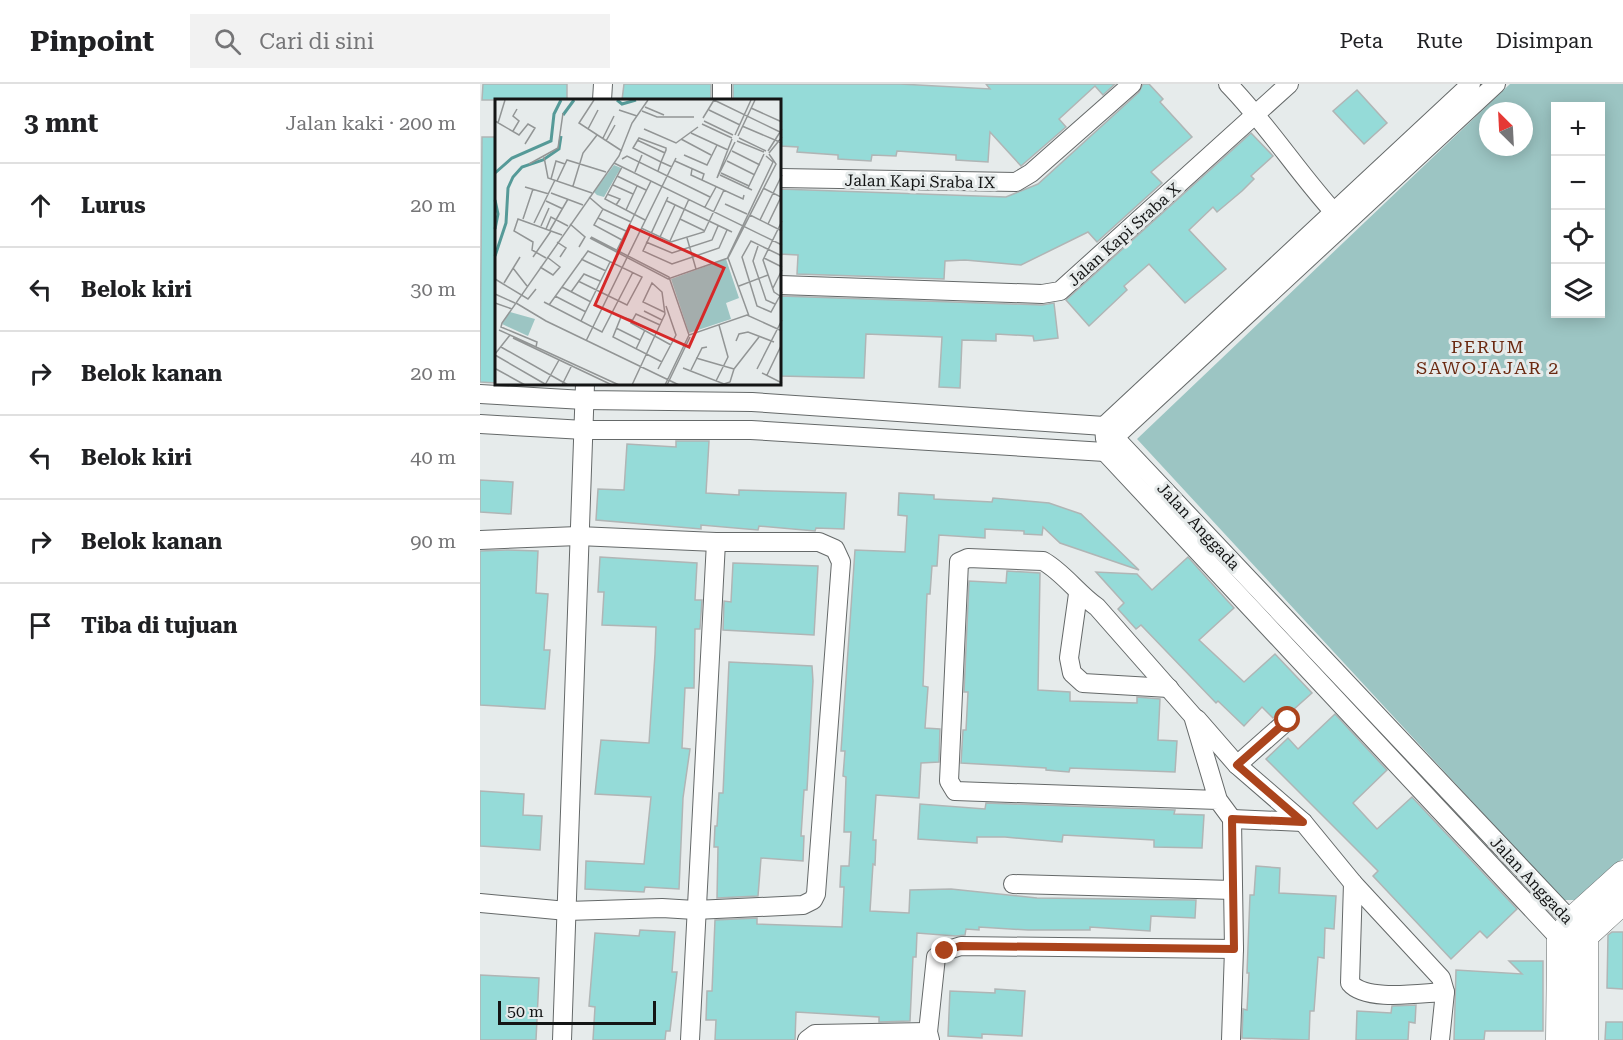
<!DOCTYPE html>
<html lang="id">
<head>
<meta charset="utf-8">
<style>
  :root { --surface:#fff; --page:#f2f2f2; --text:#202124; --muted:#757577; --line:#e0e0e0 }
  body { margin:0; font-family:"Roboto Serif",serif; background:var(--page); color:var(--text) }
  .controls { position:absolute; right:18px; top:18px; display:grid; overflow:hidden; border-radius:0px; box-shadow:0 3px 15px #0003 }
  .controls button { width:54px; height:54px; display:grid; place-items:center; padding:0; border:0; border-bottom:2px solid var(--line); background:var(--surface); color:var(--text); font:30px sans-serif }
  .compass { position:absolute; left:999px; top:18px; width:54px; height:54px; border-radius:50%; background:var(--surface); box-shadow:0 3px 15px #0003; rotate:336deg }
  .scale { position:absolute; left:18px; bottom:15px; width:158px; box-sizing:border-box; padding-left:6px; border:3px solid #141515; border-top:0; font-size:16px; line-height:21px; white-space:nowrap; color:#141515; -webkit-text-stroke:4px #e6ebeb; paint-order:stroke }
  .stop { position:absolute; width:18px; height:18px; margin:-14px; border:4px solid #ab441c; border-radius:50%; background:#fff }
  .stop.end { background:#ab441c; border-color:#fff; box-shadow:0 2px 6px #0008 }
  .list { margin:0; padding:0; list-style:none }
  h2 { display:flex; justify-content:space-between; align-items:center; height:78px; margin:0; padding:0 24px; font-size:26px }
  h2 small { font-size:20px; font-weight:400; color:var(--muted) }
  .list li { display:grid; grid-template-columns:39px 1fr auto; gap:18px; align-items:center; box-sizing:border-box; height:84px; padding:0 24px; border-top:2px solid var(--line) }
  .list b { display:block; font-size:22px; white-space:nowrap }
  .list em { font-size:20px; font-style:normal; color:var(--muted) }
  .icon { flex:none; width:33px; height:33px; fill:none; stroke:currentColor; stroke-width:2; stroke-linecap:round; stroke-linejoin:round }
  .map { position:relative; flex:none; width:1143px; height:956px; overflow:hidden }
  header { display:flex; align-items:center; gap:36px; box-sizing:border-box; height:84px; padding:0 30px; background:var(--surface); border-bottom:2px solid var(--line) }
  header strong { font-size:28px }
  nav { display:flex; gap:33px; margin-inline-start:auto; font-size:21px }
  .search { width:420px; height:54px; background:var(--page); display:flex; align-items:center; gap:15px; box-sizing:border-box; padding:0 21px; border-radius:0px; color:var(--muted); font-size:22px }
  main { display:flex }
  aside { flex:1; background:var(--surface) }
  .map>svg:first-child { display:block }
</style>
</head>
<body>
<header>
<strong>Pinpoint</strong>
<div class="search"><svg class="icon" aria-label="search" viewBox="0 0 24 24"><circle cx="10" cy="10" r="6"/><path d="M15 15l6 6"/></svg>Cari di sini</div>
<nav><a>Peta</a><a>Rute</a><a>Disimpan</a></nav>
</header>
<main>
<aside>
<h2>3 mnt<small>Jalan kaki · 200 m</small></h2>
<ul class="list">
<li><svg class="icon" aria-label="ahead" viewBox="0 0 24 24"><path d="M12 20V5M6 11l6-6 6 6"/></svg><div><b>Lurus</b></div><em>20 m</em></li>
<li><svg class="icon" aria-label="left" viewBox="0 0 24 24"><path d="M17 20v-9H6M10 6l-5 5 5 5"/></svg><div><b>Belok kiri</b></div><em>30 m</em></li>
<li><svg class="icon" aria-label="right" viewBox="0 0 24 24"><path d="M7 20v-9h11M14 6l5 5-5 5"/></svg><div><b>Belok kanan</b></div><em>20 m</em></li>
<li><svg class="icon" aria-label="left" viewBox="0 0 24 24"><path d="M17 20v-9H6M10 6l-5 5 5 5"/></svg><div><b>Belok kiri</b></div><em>40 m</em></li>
<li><svg class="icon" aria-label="right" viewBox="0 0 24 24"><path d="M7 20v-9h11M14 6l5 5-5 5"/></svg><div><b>Belok kanan</b></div><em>90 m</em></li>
<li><svg class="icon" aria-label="arrive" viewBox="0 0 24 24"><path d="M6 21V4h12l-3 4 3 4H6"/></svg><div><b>Tiba di tujuan</b></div></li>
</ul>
</aside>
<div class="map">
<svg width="1143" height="956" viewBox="0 0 1143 956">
  <rect width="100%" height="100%" fill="#e6ebeb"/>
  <path fill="#9cc5c3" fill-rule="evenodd" d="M1030,0H1143V774L1098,816H1083L657,355ZM1076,22H1120V230H1076ZM1008,27H1044V63H1008Z"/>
  <g fill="#95dbd8" stroke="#b0b5b5" stroke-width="1.5">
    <polygon points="3,0 87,0 87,16 2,16"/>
    <polygon points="144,0 231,0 231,16 142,16"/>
    <polygon points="253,0 420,0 510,5 506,0 635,0 623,11 615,2 579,35 586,43 541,82 510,48 508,78 476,76 476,71 417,67 416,72 392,71 391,77 358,75 358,71 317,68 318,63 300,62 300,16 253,16"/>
    <polygon points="663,0 669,0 683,15 680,18 712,53 671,88 682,99 617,158 608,148 541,181 485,176 465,177 464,195 317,190 318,171 300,170 300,105 526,113 558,100 659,8"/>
    <polygon points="877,6 907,39 884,60 853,27"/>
    <polygon points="771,49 793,72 771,92 774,95 762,107 737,128 733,123 709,146 746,185 705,219 669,180 644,202 647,206 609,242 586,216"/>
    <polygon points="2,53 16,53 16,299 0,298"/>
    <polygon points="300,212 562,221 574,219 578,254 554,257 553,252 516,250 516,257 482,256 480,304 459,303 462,253 386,250 384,294 300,292"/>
    <polygon points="196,357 229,357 226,409 259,411 259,406 366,409 364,445 336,444 335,447 279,442 278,446 221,441 221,445 116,436 118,405 144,406 147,360 196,363"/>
    <polygon points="0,396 33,398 31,430 0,428"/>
    <polygon points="419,409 454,411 454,415 512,418 513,414 569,419 601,430 659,486 580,459 563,443 562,451 544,450 544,447 505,445 505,454 459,451 457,482 452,482 450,510 447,510 443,602 448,603 445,644 460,645 459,678 441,679 439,714 396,711 393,756 396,756 395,781 393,780 390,827 429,829 430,806 471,805 557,814 716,816 715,834 671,832 670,847 610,843 610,846 548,846 499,843 499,846 486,845 485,851 476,852 437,849 436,873 433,873 430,937 399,938 399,933 316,928 315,956 235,956 236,936 226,936 227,907 232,907 235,836 277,834 277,840 362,843 364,803 360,803 361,782 369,782 371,748 364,748 366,693 363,692 365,667 361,667 375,466 425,468 427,432 418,431"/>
    <polygon points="27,466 58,467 56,509 68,510 64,566 70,566 65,625 0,621 0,467"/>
    <polygon points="120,473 217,479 215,516 222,516 220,545 215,545 214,604 205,604 202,664 210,665 203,714 199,805 165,803 164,808 105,805 106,777 164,780 171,713 115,710 121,656 169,659 175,570 176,543 122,541 124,508 118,508"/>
    <polygon points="708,473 754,524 719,556 764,598 795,570 832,609 813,626 805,625 793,634 782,623 764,642 738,617 736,619 661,541 656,545 638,525 644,519 616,488 657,490 672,506"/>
    <polygon points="253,479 338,482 334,551 243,546 244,517 251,518"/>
    <polygon points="527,487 560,489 558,606 590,608 590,617 657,619 657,613 680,615 678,656 697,657 695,688 590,684 589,688 566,686 566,684 481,679 483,646 486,646 488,608 484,608 489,497 526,499"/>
    <polygon points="249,578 332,582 333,597 327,706 324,706 321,752 324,752 323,777 281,774 278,812 237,814 238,763 234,763 235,742 237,742 239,709 243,709"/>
    <polygon points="855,630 907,686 873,719 897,745 932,713 1037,825 1007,854 1000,847 971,875 893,792 898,787 786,675 808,654 818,665"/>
    <polygon points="0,707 44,710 43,731 62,732 60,766 0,762"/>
    <polygon points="506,719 695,726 694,730 724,731 722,764 674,763 674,756 583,751 582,758 525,753 497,753 497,759 438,755 440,720 505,725"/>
    <polygon points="776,782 800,784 799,809 856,812 854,845 845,844 844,874 838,873 834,927 830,927 829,956 762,954 763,925 767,926 769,889 767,889 770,811 774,811"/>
    <polygon points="160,846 195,848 192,888 197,888 190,947 186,947 185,956 113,956 115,923 109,922 115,849 159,852"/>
    <polygon points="1132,848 1143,848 1143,905 1127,904 1128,851"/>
    <polygon points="1029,877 1063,877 1063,947 1005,947 1004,956 974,956 976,886 1042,890"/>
    <polygon points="0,891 59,894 56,956 0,956"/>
    <polygon points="515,905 545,907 542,952 502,950 502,954 468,952 470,907 515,909"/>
    <polygon points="936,921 935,939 929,938 928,956 876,956 877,927 911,929 912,922"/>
    <polygon points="1126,938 1143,938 1143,956 1125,956"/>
  </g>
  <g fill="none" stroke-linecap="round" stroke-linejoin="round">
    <g stroke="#656969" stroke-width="20">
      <g id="street">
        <path d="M748,0C790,43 821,94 862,137"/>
        <polyline points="122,16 123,0"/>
        <polyline points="242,16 242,0"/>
        <polyline points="300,94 536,98 551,89 652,0"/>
        <polyline points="300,201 562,210 580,207 809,0"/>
        <polyline points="0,310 104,316 272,318 624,342 1098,844"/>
        <polyline points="0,340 104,346 271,346 625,368"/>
        <polyline points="625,355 624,342 991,0"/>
        <polyline points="629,362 635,353 1016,0"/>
        <polyline points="625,368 1080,855 1091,854"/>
        <polyline points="0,456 98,452 236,458 339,458 355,465 361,478 336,810 333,816 323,821 215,826 182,824 87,827 0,819"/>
        <polyline points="598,510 589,574 592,589 603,599 689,604"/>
        <polyline points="717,635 757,681 823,738 873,799 961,894 965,908 960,956"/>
        <polyline points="757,681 808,636"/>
        <path d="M738,716L475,707L469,697L479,478L488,474L563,477C583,488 598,510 617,523L713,632L738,716L752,735L754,865L751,956"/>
        <polyline points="752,735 823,738"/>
        <path d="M873,799L870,899C886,918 940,909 965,908"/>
        <polyline points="533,800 753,806"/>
        <polyline points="82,956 105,300"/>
        <polyline points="210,956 236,458"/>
        <polyline points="327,956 335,950 448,948"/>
        <polyline points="450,956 448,948 456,873 465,867 481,862 754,865"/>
      </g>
    </g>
    <g stroke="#656969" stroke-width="27">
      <g id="secondary">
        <polyline points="1079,956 1080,855 1091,837 1143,790"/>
        <polyline points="1105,956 1105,852 1143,817"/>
      </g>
    </g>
    <use href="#street" stroke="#fff" stroke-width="18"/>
    <use href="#secondary" stroke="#fff" stroke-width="26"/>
  </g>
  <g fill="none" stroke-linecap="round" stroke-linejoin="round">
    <polyline stroke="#ab441c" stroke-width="8" points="465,867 480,862 754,865 752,735 823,738 757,681 808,636"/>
  </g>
  <g text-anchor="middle" stroke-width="6" stroke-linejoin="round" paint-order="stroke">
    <g font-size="16" fill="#141515" stroke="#e6ebeb">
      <text transform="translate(440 97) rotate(1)" y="6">Jalan Kapi Sraba IX</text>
      <text transform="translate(644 150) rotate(-42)" y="6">Jalan Kapi Sraba X</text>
      <text transform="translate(719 442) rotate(47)" y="6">Jalan Anggada</text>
      <text transform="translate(1052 796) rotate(47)" y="6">Jalan Anggada</text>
    </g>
    <g font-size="18" letter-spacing="1.5" fill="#6a2910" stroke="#e6ebeb">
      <text x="1008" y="269">PERUM<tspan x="1008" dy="21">SAWOJAJAR 2</tspan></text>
    </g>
  </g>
  <g transform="translate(15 15)">
    <rect width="286" height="286" fill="#e6ebeb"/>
    <path d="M119,66L126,69L121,77L109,98L102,96L99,93ZM231,160L244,199L231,204L236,220L194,234L176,180ZM15,213L40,220L33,237L7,225Z" fill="#9cc5c3"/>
    <path fill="none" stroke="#559a98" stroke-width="3" d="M122,1L127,5L141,1M68,16L79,1M0,74L17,59L56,42L59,15L66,1M0,101L3,115L0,130M0,157L11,124L13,89L18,78L27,68L48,61L64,50L66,37"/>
    <path fill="none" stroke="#929595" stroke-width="1.5" d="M99,1L84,24L127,52M219,1L285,33M150,8L169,16M256,9L287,23M124,11L142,17M214,11L245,26M147,12L162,18H199M208,19L219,1M0,22L24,36L33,25L40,29L30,45M209,22L238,36M3,24L10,1M207,25L237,39M247,27L287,44M93,30L103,11M149,30L181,44L203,28M18,32L24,22L18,17L22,10M196,34L233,51M240,36L256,1M243,37L260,1M108,39L119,17M244,39L271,52M186,40L216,56M142,41L170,54M111,42L120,26M242,42L269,53M237,52L265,66M273,52L287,30M274,54L287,38M189,56L212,66L222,46M49,58L53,79L97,94M127,60L132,57L215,98M180,62L209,75L207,81M232,62L260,76M119,64L287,146M34,65L63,49L68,14M127,68L110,100L150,121M197,70L196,76L248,100L249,96M163,72L166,63L171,51V49L144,39L138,49L166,63L177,68M140,73L147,56M226,74L254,87M225,76L257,91M122,77L151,91M222,79L237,40M222,79L240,43M56,80L61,62L70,65M62,82L72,61L111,73M118,86L138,95M78,87L88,54L102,36M30,88L54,95M253,89L269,55M268,89L286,98L273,125M56,94L88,106M112,95L125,100L121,106M94,98L108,110L136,123M173,98L148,152L177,165L224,149L232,131M51,102L68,110M172,102L237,133M230,105L252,115M210,108L221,88M108,110L99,126L127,141M131,111L142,87M255,116L287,132M103,119L131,132M28,120L38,90M185,120L210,132M265,121L287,76M39,124L60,81M75,125L90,138L84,148M46,127L54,109M146,129L176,143L209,133L229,91M51,130L56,118L73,127M55,131L73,100M96,138L174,178L194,236M165,138L180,106M95,139L173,180L233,159M192,139L201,170M175,142L194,100M62,143L71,149L65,158M151,143L177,154L217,141L223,127M263,147L258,162L271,201L280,205M121,153L156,82M287,157L256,142L247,158L262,207L276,213L287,193M38,158L56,132M51,159L37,151L38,143L19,132L23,120L67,136M233,159L281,65L274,55M233,159L254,217M269,159L287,168M86,160L111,172M232,160L278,63L271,57M45,168L58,176L65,168L52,158M18,169L32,187M0,180L33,200L41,190M9,184L25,158M244,187L273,176M67,188L96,203M278,189L287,171M76,193L89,175L105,182M0,195L20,204M60,197L91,213M285,197L279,193L268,161L287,122M49,203L107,233L138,173M0,204L17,210M21,204L51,222L184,286M54,206L93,152L147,178L132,206L83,182M149,212L167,221M137,221L126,218L118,238L167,263M86,222L115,163M165,226L141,215L136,224L176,246M121,229L145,241M4,231L124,286M18,239L117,286M91,242L181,59M241,242L244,235L253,233L279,243M6,248L73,286M41,248L42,243L6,228L7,224L124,57L137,24L153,1M141,250L150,231M0,255L15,236M0,256L50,285M201,259L239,270M188,269L229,285L235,283L239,270M1,270L30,286M163,270L181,236L171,207M239,270L264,238M262,270L287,221M196,271L207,249L212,248M267,274L287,284M272,276L286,247M221,282L233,258L224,226M50,286L64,261M67,286L77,266M137,286L170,215L167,193L157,184L148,203L169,213M170,286L194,236L252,216L287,232M172,286L195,238"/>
    <path fill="#d62828" fill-opacity="0.15" stroke="#d62828" stroke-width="3" d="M135,127L229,169L194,248L100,206Z"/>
    <rect width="286" height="286" fill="none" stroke="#141515" stroke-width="3"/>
  </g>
</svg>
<div class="controls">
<button>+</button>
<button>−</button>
<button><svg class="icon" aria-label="locate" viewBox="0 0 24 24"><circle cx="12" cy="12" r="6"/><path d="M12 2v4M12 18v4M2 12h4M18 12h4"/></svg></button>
<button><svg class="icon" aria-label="layers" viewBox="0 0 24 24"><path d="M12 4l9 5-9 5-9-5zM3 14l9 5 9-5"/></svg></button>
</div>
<svg class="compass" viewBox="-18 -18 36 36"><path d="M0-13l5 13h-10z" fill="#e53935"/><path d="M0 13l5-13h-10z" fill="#757577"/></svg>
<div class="scale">50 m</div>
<div class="stop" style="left:808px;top:636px"></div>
<div class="stop end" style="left:465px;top:867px"></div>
</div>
</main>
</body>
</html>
